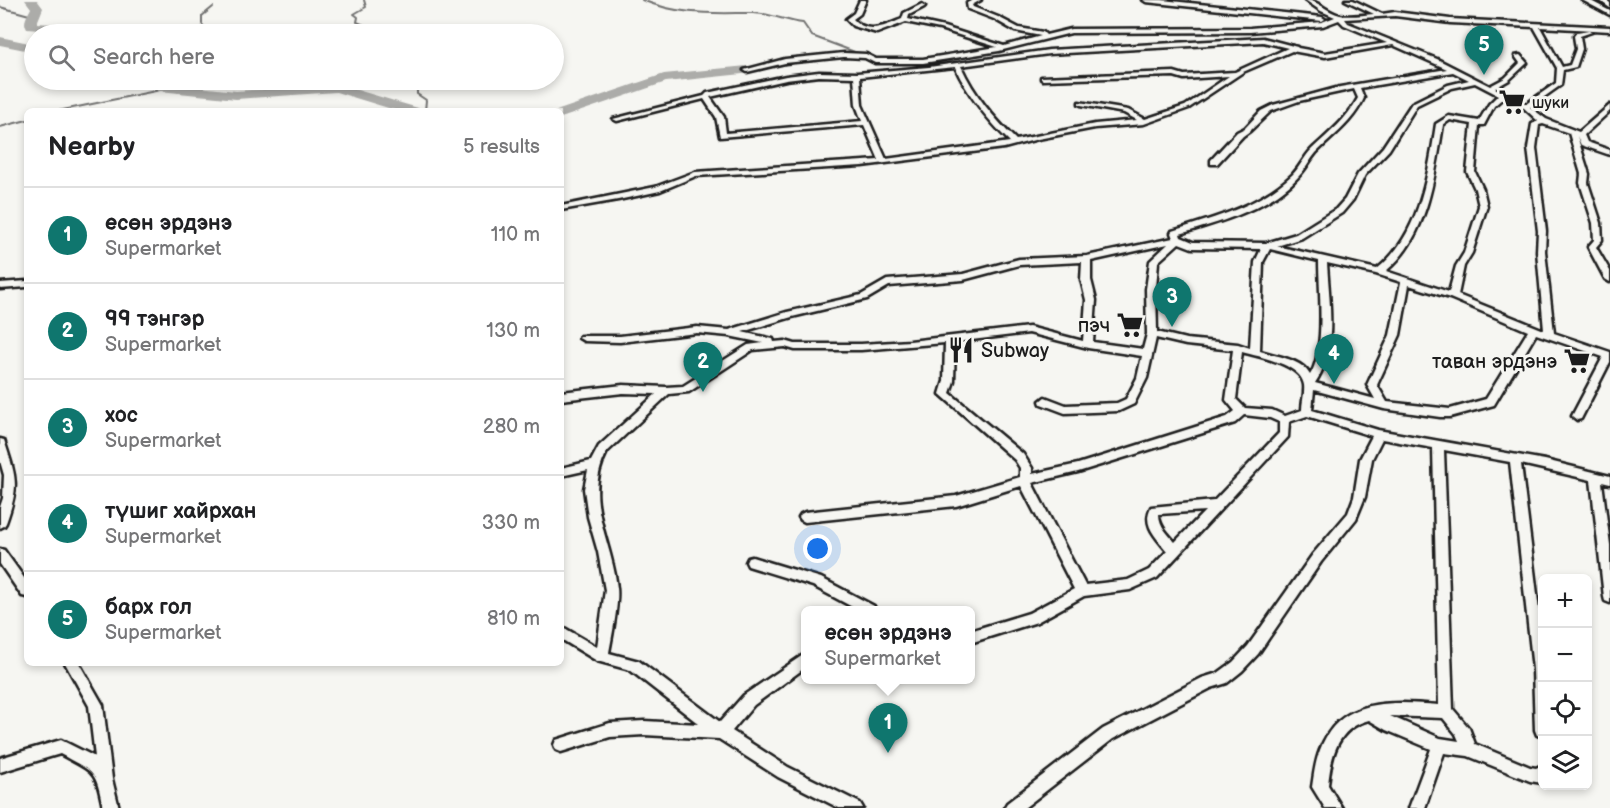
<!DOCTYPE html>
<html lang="en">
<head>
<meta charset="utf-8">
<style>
  :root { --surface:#fff; --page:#f2f2f2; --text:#202124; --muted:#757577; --line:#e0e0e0; --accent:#0f766e }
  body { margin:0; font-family:"Balsamiq Sans",sans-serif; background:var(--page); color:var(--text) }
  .controls { position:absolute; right:18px; bottom:18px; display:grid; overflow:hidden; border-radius:9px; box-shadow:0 3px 9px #0003 }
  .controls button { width:54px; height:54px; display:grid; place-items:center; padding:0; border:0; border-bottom:2px solid var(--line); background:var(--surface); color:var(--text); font:30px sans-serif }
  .you { position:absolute; left:818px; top:549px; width:21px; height:21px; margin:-15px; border:4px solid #fff; border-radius:50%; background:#1a73e8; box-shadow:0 0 0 9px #1a73e833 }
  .badge { display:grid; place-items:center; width:39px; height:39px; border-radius:50%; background:var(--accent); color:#fff; font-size:20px; font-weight:700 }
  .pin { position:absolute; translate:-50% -50px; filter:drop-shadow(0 2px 3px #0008) }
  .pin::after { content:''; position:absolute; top:32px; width:21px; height:18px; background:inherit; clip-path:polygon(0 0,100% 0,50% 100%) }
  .popup { position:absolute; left:801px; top:606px; width:174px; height:78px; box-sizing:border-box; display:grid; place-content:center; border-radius:9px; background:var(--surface); filter:drop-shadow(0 2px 4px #0005); font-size:20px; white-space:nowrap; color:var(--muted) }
  .popup b { font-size:22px; color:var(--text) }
  .popup::after { content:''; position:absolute; left:50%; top:100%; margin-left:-12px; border:12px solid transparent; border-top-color:var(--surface) }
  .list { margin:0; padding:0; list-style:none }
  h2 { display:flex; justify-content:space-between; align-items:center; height:78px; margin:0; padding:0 24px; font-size:26px }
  h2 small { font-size:20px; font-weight:400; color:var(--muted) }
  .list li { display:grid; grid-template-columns:39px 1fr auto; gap:18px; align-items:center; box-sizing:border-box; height:96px; padding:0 24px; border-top:2px solid var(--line) }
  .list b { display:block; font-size:22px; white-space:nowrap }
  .list p { margin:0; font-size:20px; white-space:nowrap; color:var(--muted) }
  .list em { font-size:20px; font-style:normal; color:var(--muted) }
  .icon { flex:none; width:33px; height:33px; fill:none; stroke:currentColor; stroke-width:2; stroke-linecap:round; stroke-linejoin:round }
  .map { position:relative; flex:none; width:1610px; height:808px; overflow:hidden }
  .search { position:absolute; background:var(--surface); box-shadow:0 3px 9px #0003; left:24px; top:24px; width:540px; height:66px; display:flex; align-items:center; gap:15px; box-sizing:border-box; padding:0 21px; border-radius:33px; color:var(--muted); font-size:22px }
  .panel { position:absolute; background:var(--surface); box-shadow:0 3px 9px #0003; left:24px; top:108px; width:540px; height:558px; border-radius:9px }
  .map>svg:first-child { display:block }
</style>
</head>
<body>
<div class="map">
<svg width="1610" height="808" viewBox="0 0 1610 808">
  <rect width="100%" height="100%" fill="#f6f6f2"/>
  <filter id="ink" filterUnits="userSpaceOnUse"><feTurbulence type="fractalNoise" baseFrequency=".0167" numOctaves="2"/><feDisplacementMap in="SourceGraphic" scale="12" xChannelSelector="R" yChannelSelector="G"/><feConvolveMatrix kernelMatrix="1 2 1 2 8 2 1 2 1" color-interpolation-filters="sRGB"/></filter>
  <g filter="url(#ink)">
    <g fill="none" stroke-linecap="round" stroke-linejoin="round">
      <g stroke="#727271" stroke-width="2">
        <polyline points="364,0 366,7 354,14 358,17 357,22 383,33 396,34"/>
        <path d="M642,0C681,16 712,13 752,13C769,13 786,21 803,23L812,36L860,54"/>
        <polyline points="0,7 33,16"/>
        <polyline points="209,34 202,24 202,16 213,7"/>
        <polyline points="177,89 188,80"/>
        <polyline points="261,94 271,80"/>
        <polyline points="58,111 170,88"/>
        <polyline points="425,111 426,100 417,94 417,90 429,80"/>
        <polyline points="0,127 27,120"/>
      </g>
      <g fill="#acaca9" fill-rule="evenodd">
        <path d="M25,0H37L43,8L37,23L51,24L53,27L49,34H37L39,30L27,29C22,21 28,15 31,8Z"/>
        <polygon points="0,37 29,43 31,46 25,50 0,45"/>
        <polygon points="747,66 752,67 754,70 752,73 666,82 561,118 561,111 556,111 664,74"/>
        <polygon points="135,80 153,80 162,83 236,91 337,84 418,108 420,111 398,111 336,92 236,99 160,91"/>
      </g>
      <g stroke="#1c1c1c" stroke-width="5">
        <g id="minor">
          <path d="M860,0H866L860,14L853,19C868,35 885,26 902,19L904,13L922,4L925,6L924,7L909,15L908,19L944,27L1004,46L1041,36L1015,31L994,19L968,9L967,3L973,0H981L972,5L973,7L998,17L1019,28L1043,32L1046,35L1071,29L1250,28L1322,22L1335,17L1321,11L1305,0C1318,0 1327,12 1340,15C1350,17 1363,15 1374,14L1345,0H1353L1382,14L1395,12L1450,19L1610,27V31L1540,27L1562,67L1570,65L1576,49L1574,36L1577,32L1589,30L1592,32L1580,36L1582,49L1576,67L1563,70L1561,85L1530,107L1546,119L1579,132L1610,105V111L1584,135L1587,142L1610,150V155L1581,145L1577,136L1589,174L1588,183L1601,223L1602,240L1596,247L1610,271V282L1605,279L1588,247L1594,240L1593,223L1580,183L1581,174L1569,133L1543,124L1539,125L1536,148L1546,231L1545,251L1554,333L1610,352V362L1581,419L1577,420L1572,416L1603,357L1536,334L1494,405L1450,417H1440L1384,409L1314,390L1312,410L1378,430L1545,460L1610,476V484L1602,482L1610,545V603L1605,601L1604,597L1591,480L1521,464L1542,635V737L1537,735L1535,730L1533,669L1510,462L1444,450L1453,709L1469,728L1475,744L1530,767L1536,768L1542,765V783L1530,781L1468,756L1444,753L1425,808H1409L1431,749L1386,730L1369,720C1337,728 1331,756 1328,785L1342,808H1325L1312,787C1314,775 1315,762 1320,750C1339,697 1392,701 1439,705L1433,448L1382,439L1372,459L1365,497L1356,519L1321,562L1258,654L1242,671L1227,683L1211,688L1113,739L1024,808H1004L1007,803L1103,729L1202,678L1218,673L1233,662L1248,646L1313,554L1348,513L1354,497L1360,459L1372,436L1307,416L1289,422L1288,437L1157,578L1130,590L1084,596L1037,622L970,643V631L1029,613L1074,589L1021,486L956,506L805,522L801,520L799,517L801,514L805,512L956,496L1020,477V468L1015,460L940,394L944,381L945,343L861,350H795L785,347L753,350L689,392L669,394L607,452C582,499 612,540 617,588C619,603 612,636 609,653L639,661L720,722L744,695L806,653V667L754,705L732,731L788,767L860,803L863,808H839L778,777L719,739L644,735L610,737L561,752L556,750L554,745L556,740L610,723L644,721L699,724L630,670L597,661L561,639V626L597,647L605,590L598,552L588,517L584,489L588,470L561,476V468L591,461L599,446L656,394L623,393L561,400V392L623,385L666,387L683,386L748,345L763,343L729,336L697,333L620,342L584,341L579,338L581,336H620L697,327L729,330L787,312L861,295L887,280L963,274L1019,259L1087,256L1173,238L1171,233L1172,231C1215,218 1259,206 1292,175C1300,167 1304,157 1312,149C1329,133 1347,119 1358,98L1354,89L1299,101L1271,111L1250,131L1243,136L1217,164H1211V160L1237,132L1245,128L1261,111L1273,105L1340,87L1447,69L1393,45L1325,57L1292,51L1243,72L1189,108L1144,124L1095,128L1038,139L1004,148L862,166L696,176L660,191L618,200L561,210V206L655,187L695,172L879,160L864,125L720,137L716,117L704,99L617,121L613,119L704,96L707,93L786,76L819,72L857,73L929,67L1049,50L1263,38L1297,47L1298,48L1325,53L1387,43L1344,25L1339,20L1323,26L1250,32L1071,33L999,51L923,63H875L865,58L844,57L785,63L747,72L744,70L785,59L844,53L866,54L876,59H923L997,47L940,29L906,22L877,33L853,26L846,19L854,13ZM1395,16L1450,23L1534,27L1557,68L1556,83L1526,104L1495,88L1509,80L1526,64L1527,63L1520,55L1515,56L1520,63L1505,78L1490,86L1437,59L1348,23L1345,19ZM1263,42L1288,48L1235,72L1184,75L1174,72L1041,77V79L1043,80L1174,76L1184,79L1229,76L1185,106L1145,119L1128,110L1079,102V104L1081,105L1124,113L1137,120L1095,124L1016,140C994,118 974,95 961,66L1049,54ZM955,67C968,96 988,120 1010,142L886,159L862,105L860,77ZM1453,72L1469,80L1448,85L1412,103L1383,147L1358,174L1345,199L1336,209L1296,234L1266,243L1193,242L1181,237L1180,234C1220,222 1271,208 1299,176C1306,169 1310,160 1316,153C1334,135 1353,122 1364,98L1360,88ZM819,76L854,77L856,105L862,121L726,133L724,117L710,97L786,80ZM1475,83L1498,95L1489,104L1479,121L1449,116L1436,124C1428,175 1420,235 1377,269L1277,246L1302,238L1342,213L1353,200L1365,175L1389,150L1417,105L1452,88ZM1503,98L1524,108L1538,121L1532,124L1528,148L1538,231L1537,251L1544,330L1458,295L1464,266L1472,253L1487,206L1483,189L1475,172L1479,125H1484L1494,106ZM1450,120L1472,124L1467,172L1475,189L1479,206L1464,253L1456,266L1449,292L1386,271C1428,237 1435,175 1443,125ZM1179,243L1192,248L1261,249L1255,262L1250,348L1238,344L1186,339L1157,332L1156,289L1158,262ZM1168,244L1150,261L1146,289L1147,334L1143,349L1093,342L1096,300L1091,280V261ZM1270,249L1319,261C1319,290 1326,351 1310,375C1302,359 1276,356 1260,351L1263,262ZM1082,262L1081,280L1086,300L1083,341L1029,327L910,341L861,344H795L785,341L774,342L773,339L742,332L792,317L867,299L889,286L963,280L1019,265ZM1327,263L1376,274L1401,282L1390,335L1367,385L1375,399L1315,383C1338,349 1329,302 1327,263ZM1409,285L1450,298L1528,331L1486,399L1450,409L1387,402L1377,385L1400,335ZM1029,333L1088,348L1142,356L1137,378L1126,399L1117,403L1066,405L1045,397L1040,401L1041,404L1065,413L1119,411L1134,404L1147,378L1156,338L1186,345L1233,350L1226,400L1235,411L1227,417L1078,464L1032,474V468L1023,454L950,393L954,381L955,342ZM1242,352C1260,357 1301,364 1304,385C1305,393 1302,402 1302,410L1285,416L1272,410L1245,408L1236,399ZM1244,415L1270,418L1279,422V433L1214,501L1151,507C1142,525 1156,537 1167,551L1149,570L1128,580L1085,585L1032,483L1078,472L1235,423ZM1205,511L1175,542C1168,534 1159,526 1159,514ZM1390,716L1443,718L1456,734L1459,741L1440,738Z"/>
          <polygon points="1143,0 1162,0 1322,17 1325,19 1322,21 1146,2"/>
          <polygon points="1582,0 1589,0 1610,11 1610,15"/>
          <polygon points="1599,0 1606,0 1610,3 1610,8"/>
          <polygon points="27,281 27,287 0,289 0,283"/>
          <path d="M0,439L4,440L5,443C17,480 19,486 6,523L4,526L0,528V507L3,498L4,475L0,461Z"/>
          <polygon points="0,549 4,550 27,582 27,597 22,596 0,564"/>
          <polygon points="752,557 821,578 874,606 875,610 858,610 813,586 748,566 746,562 748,558"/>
          <path d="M65,663H79L103,705L112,779L119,808H103C96,769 94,773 60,754L0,772V758L61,740L95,757L89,706Z"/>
        </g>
      </g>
      <use href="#minor" fill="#f6f6f2" fill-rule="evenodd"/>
    </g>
  </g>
  <defs>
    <g id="supermarket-bare" transform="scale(2.07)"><path d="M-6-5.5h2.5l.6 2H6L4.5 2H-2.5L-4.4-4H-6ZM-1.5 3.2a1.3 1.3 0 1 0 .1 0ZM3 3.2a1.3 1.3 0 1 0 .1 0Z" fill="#1c1c1c" stroke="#f6f6f2" stroke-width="2.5" paint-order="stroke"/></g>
    <g id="restaurant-bare" transform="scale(2.07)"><path d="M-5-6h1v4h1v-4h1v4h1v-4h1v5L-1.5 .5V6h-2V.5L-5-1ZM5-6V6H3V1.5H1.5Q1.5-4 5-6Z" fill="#1c1c1c" stroke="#f6f6f2" stroke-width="2.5" paint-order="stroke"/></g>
  </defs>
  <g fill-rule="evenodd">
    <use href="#supermarket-bare" x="1512" y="102"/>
    <use href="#supermarket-bare" x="1130" y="325"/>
    <use href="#restaurant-bare" x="961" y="350"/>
    <use href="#supermarket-bare" x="1577" y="361"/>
  </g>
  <g text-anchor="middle" stroke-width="6" stroke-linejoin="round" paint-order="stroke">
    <g font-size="16" fill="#1c1c1c" stroke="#f6f6f2" text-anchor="start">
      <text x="1532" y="108">шуки</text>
    </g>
    <g font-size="20" fill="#1c1c1c" stroke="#f6f6f2" text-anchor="end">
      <text x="1110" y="332">пэч</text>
      <text x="981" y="357" text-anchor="start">Subway</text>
      <text x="1557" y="368">таван эрдэнэ</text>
    </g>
  </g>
</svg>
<div class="controls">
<button>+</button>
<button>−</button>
<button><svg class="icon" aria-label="locate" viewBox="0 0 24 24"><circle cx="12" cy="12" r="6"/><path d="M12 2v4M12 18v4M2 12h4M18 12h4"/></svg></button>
<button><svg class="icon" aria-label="layers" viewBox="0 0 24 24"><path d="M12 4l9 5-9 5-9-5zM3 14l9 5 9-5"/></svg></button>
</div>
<div class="you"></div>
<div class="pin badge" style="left:888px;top:753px">1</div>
<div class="popup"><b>есөн эрдэнэ</b>Supermarket</div>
<div class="pin badge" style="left:703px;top:392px">2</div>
<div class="pin badge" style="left:1172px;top:327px">3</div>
<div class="pin badge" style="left:1334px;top:384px">4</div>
<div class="pin badge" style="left:1484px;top:75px">5</div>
<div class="search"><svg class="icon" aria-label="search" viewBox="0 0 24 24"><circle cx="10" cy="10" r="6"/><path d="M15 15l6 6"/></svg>Search here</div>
<section class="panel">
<h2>Nearby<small>5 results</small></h2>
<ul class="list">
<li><span class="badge">1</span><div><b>есөн эрдэнэ</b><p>Supermarket</p></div><em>110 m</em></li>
<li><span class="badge">2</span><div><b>99 тэнгэр</b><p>Supermarket</p></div><em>130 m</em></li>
<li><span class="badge">3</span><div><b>хос</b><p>Supermarket</p></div><em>280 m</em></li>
<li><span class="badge">4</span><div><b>түшиг хайрхан</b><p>Supermarket</p></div><em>330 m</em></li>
<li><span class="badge">5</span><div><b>барх гол</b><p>Supermarket</p></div><em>810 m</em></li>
</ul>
</section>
</div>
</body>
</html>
